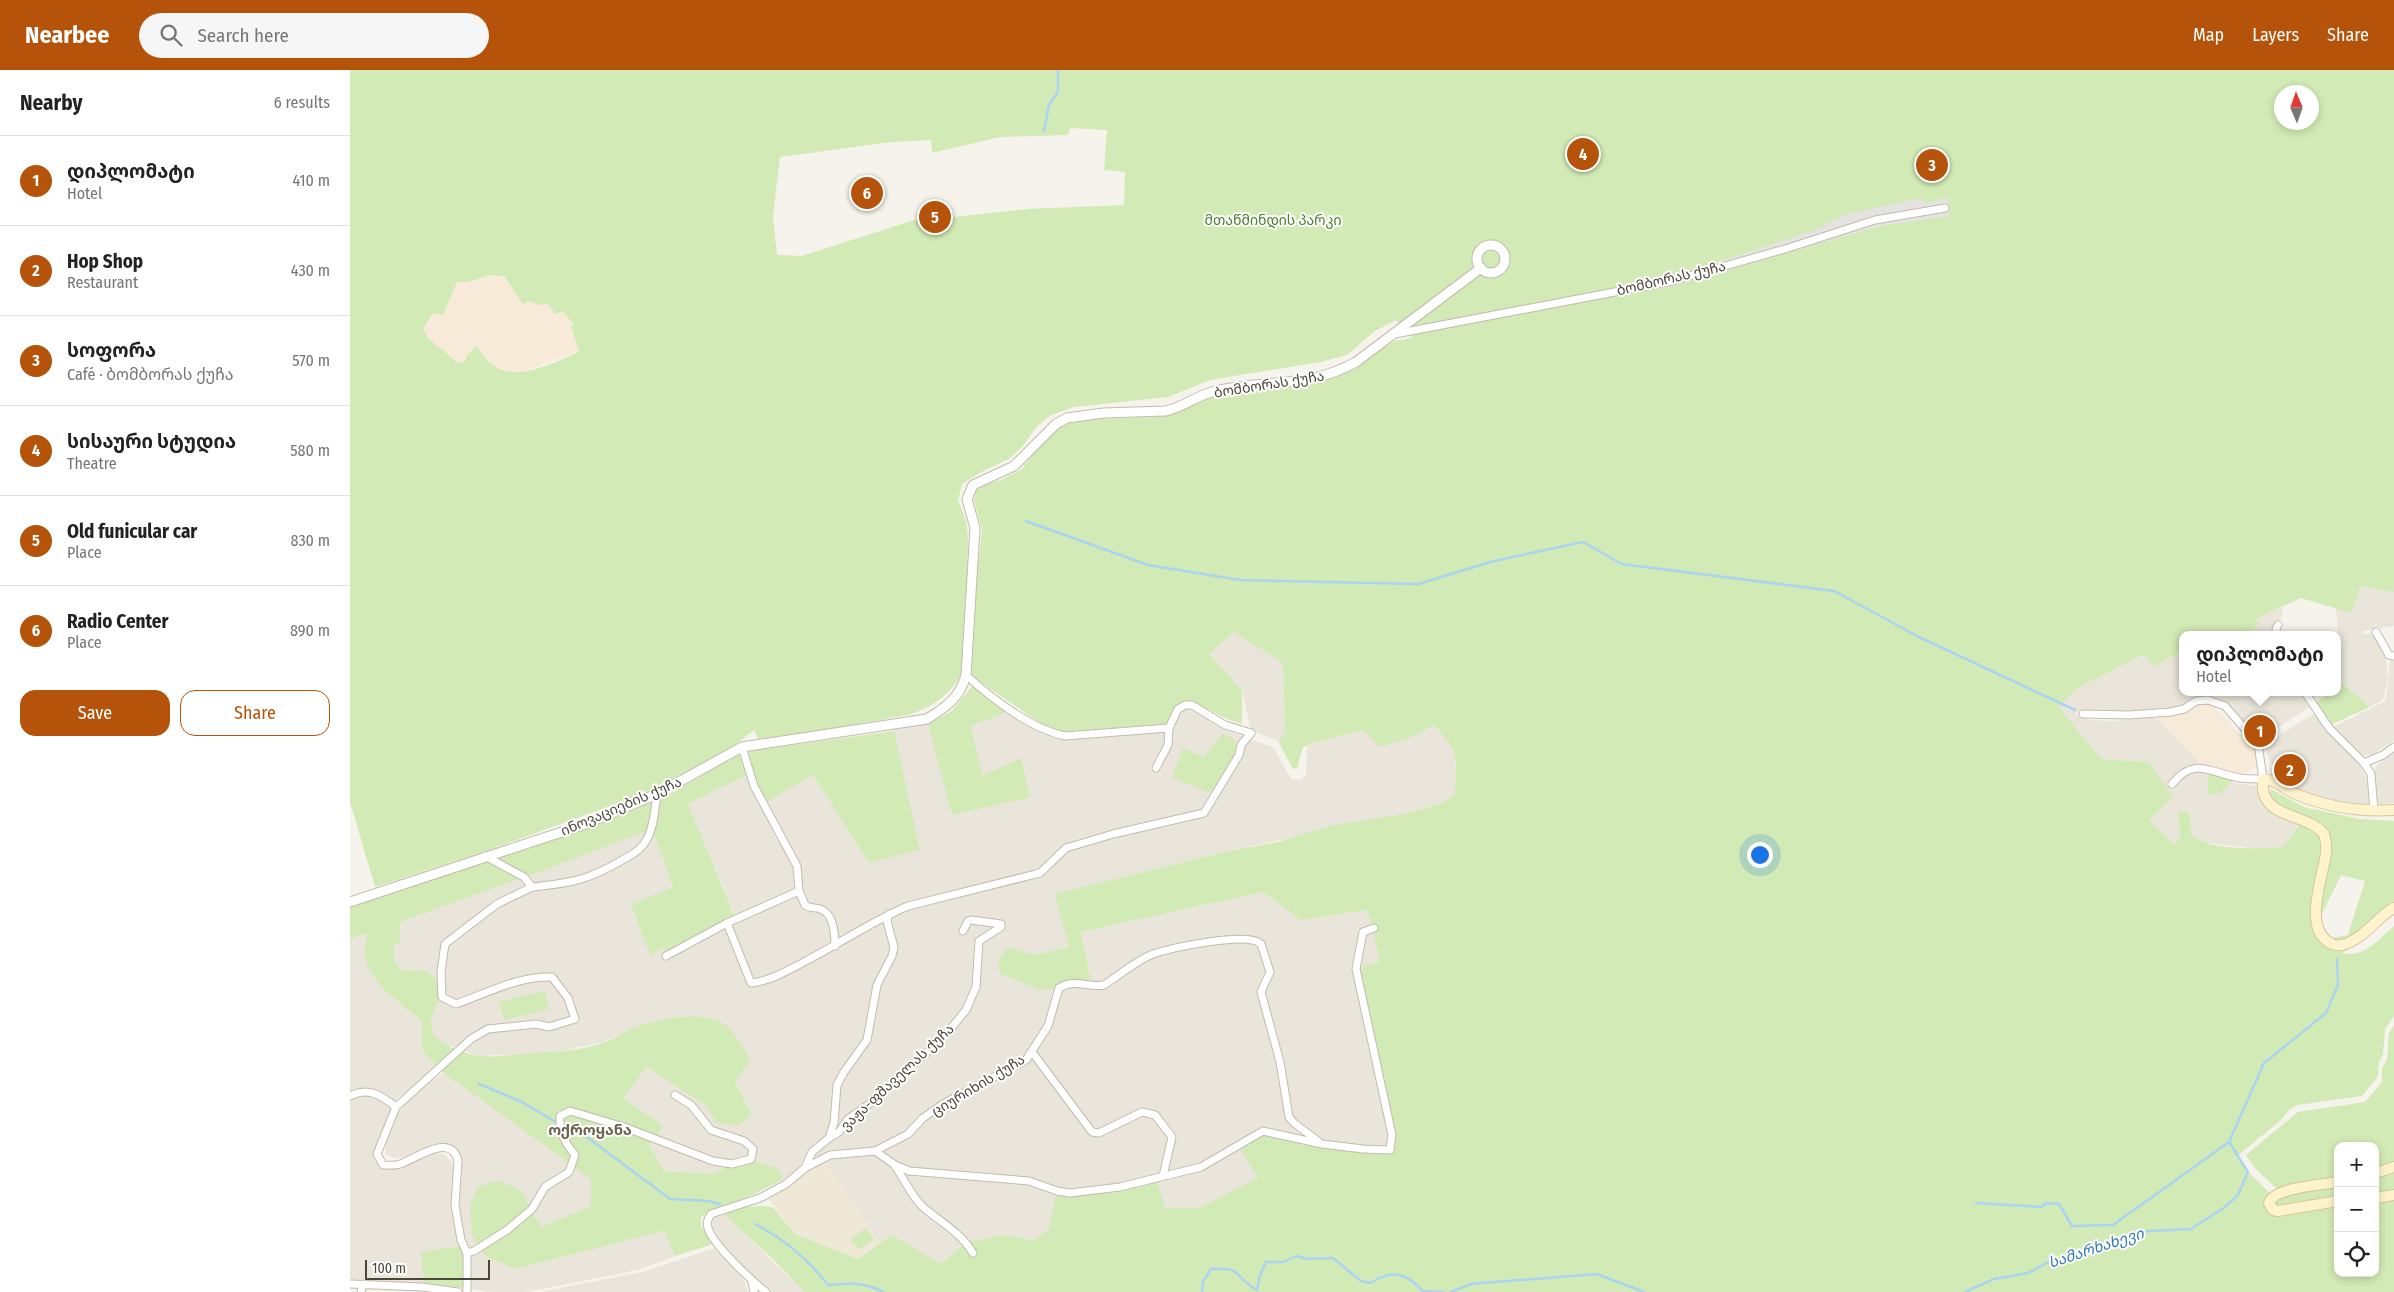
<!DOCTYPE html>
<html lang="en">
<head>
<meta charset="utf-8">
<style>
  :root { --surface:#fff; --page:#f6f6f6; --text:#222; --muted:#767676; --line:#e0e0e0; --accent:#b45309 }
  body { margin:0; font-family:"Fira Sans Condensed","Noto Sans Georgian",sans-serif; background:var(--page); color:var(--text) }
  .controls { position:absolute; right:15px; bottom:15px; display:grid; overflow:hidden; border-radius:10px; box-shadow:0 2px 8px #0003 }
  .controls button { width:45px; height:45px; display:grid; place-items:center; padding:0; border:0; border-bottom:1px solid var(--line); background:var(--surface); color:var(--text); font:25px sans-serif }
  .compass { position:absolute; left:1924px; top:15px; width:45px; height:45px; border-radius:50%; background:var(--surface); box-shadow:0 2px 8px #0003; rotate:358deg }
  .scale { position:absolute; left:15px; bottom:12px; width:125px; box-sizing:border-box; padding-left:5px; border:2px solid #4b4439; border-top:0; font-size:14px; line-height:18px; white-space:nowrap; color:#4b4439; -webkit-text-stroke:4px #fff; paint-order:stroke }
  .you { position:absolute; left:1409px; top:784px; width:18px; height:18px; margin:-12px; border:4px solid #fff; border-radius:50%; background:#1a73e8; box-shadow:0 0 0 8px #1a73e833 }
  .badge { display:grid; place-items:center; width:32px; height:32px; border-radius:50%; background:var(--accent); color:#fff; font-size:16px; font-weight:700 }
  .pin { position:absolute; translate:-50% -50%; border:2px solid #fff; box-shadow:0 1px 5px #0006 }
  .popup { position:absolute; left:1829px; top:561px; width:162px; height:65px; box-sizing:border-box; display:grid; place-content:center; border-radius:10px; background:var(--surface); filter:drop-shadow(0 1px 4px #0005); font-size:16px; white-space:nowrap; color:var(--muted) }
  .popup b { font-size:19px; color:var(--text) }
  .popup::after { content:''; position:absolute; left:50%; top:100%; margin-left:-10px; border:10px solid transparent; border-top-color:var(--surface) }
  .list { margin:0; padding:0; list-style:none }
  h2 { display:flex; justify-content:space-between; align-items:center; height:65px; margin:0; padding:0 20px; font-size:21px }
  h2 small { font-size:16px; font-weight:400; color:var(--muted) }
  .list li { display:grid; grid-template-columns:32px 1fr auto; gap:15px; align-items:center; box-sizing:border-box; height:90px; padding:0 20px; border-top:1px solid var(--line) }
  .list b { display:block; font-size:19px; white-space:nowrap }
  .list p { margin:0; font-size:16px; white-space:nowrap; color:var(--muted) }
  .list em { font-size:16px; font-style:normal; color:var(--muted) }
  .actions { display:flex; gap:10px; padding:15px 20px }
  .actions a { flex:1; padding:11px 0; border:1px solid var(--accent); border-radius:15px; text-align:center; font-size:18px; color:var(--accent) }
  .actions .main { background:var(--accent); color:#fff }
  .icon { flex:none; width:28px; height:28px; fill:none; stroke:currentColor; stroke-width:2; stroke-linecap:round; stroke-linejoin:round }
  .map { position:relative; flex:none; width:2044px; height:1222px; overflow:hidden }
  header { display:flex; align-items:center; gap:30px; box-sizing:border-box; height:70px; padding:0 25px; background:var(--accent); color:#fff }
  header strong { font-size:24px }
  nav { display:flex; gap:28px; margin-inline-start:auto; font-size:18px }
  .search { width:350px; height:45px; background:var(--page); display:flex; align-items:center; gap:12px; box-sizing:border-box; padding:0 18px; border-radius:28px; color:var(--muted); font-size:19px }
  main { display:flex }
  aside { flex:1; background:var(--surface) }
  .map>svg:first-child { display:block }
</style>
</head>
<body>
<header>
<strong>Nearbee</strong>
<div class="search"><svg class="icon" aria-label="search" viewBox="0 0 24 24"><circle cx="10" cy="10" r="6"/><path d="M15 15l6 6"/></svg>Search here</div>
<nav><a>Map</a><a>Layers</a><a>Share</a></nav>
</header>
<main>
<aside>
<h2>Nearby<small>6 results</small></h2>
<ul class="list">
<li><span class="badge">1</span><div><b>დიპლომატი</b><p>Hotel</p></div><em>410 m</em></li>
<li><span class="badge">2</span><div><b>Hop Shop</b><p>Restaurant</p></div><em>430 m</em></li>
<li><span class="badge">3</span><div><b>სოფორა</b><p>Café · ბომბორას ქუჩა</p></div><em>570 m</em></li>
<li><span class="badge">4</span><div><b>სისაური სტუდია</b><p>Theatre</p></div><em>580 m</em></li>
<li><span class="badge">5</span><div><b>Old funicular car</b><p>Place</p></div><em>830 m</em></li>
<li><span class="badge">6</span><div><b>Radio Center</b><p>Place</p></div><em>890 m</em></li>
</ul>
<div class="actions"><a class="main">Save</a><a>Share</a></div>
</aside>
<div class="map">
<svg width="2044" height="1222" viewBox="0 0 2044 1222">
  <rect width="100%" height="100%" fill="#f6f3ec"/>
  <g fill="#eae5da">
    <polygon points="2011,516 2044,522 2044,556 2013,561 2013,564 2024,563 2036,589 2038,608 2033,630 2020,637 1993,614 1988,618 1989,577 1986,538 2001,542"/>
    <polygon points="1933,537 1930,553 1925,565 1892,565 1909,556 1906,549"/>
    <polygon points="884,562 933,592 935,664 928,671 901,660 892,620 859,584"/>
    <polygon points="1832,581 1832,622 1952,622 1961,636 1909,670 1880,635 1854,626 1844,628 1829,637 1779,642 1732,640 1725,644 1739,650 1762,651 1805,647 1852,695 1839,697 1826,705 1818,713 1822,716 1839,703 1854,701 1885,713 1908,716 1911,729 1921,742 1951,752 1933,777 1899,778 1850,772 1842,765 1839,742 1828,741 1830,767 1824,774 1799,750 1799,692 1751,689 1709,637 1726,619 1795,584 1803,597"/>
    <polygon points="2040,590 2044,591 2044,670 2022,685 2009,685 1998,676 1983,657 2036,631"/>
    <polygon points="836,638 848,643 872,659 923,677 941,709 951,710 956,704 957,675 962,673 1013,660 1067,665 1083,655 1100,672 1105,681 1105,724 1090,734 1049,745 874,782 706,824 719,877 684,885 658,877 649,903 689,920 715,914 742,915 731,862 913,822 951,850 1017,840 1030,891 1006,899 1042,1065 1040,1080 902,1096 909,1108 849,1138 815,1138 699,1159 684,1170 653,1165 616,1172 591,1194 542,1165 530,1173 473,1090 458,1085 443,1105 434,1109 428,1099 382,1094 364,1104 314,1101 299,1075 312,1056 273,1028 297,997 355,1035 366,1052 402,1045 385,1011 276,961 254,972 197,984 184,983 130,986 109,979 92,973 83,965 81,950 86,937 65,900 51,900 44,890 42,875 50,872 50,852 302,759 323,817 281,836 300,884 313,878 316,886 449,821 447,796 413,734 463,705 519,793 570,780 542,655 577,649 602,745 671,688 632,707 621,656 638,648 657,642 690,663 717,670 804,663 823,658 831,642"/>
    <polygon points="1965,643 1984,668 2009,694 2017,710 2019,736 1975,730 1948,721 1933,708 1920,691 1914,675"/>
    <polygon points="2044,682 2044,733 2026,735 2025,697"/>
    <polygon points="397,705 427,771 435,775 446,797 446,815 437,824 385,845 338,734"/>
    <polygon points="17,863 40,924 72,951 72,980 89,998 46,1029 29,1067 24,1088 29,1099 55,1096 77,1083 94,1084 103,1094 103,1134 111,1170 110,1176 72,1182 74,1215 0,1211 0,869"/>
    <polygon points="94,1002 241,1109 241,1136 191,1157 182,1139 166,1199 314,1161 325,1186 288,1200 176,1222 142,1222 122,1219 119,1216 120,1189 109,1139 110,1107 103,1078 85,1076 54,1087 43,1088 36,1084 36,1071 45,1047 60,1028"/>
    <polygon points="371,1140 452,1220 457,1222 404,1222 402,1212 358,1160 361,1144"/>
    <polygon points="368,1177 395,1212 398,1222 190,1222 293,1202"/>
  </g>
  <g fill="#f7ead8">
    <polygon points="140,205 154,206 173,234 181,231 187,235 198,233 213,241 224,255 221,256 229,282 168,303 151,300 141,295 136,286 108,293 78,268 73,259 83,242 93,245 107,212 119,212"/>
    <polygon points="1852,633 1861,633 1905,681 1906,697 1899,702 1883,704 1852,695 1805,647 1825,646"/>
  </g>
  <polygon fill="#efe8d6" points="473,1090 530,1173 508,1189 445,1164 418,1128"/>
  <g fill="#d2eab5" fill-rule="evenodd">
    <path d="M0,0H2044V522L2011,516L2001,543L1951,528L1906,549L1909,556L1892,565H1832V581L1803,597L1795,584L1726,619L1709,637L1751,689L1799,692L1823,727L1799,750L1824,774L1830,767L1828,741L1839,742L1842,765C1862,782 1908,778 1933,777L1956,746L1932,739L1918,725L1921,719L1954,737L2009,749L2044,751V838L2030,847L1993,883C2013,889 2029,869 2044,856V946L2035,959L2033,985L2029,992L2028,1006L2012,1026L1948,1035L1939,1040L1931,1050L1869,1101L1887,1087L1898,1102L1923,1126L1930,1122L1906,1099L1896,1085L1948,1042L2015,1032L2032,1012V998L2037,990L2039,963L2044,955V1094L2025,1100V1076H1988V1203H2025V1103L2044,1097V1222H1615L1617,1220L1613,1222H457L452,1220L423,1189L372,1143C390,1137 404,1135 423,1137L445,1164L508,1189L542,1165L591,1194L616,1172L653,1165L684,1170L699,1159L707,1121L721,1123L806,1108L815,1138H849L908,1108L888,1076L913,1061L972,1074L1040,1080L1041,1065L1006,899L1030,891L1017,840L951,850L913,822L731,862L742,916L689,920L649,903V889L658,877L684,885L719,877L705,824L874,782L928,772L983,755L1049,745L1090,734L1105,724C1105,686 1112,683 1083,655L1067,665L1030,677L1013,660L962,673L953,677L947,698L943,699L928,671L935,663L933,593L884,562L859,584L892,620V654C872,649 856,636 837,630L826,636L817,654L713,662L699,659L620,605L625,523L632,459L624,430L626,421L634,415L651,410L672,399L687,378L711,356L726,350L803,347L822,344L863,325L981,308L1045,271L1062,268L1046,250L1025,261L997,285L970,292L860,310L818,327L724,337L701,345L686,357L672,377L659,389L631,402L612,414L608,430L616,451L618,467C617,493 620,589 609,608C598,627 578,639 558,645L409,671L404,660L378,680L305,720L133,782L25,817L0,732ZM1932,22H1962V52H1932ZM720,58L757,60L754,100L775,102L774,135L676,139L604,147L602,142L561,151L452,186L427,185L423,147L430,87L542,72L581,70L582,83L650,67L718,65ZM140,205L154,206L173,234L181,231L187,235L198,234L206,244L213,241L224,255L221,256L229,282C205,292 168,312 144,296C137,292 132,282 126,276L117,285L115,291L108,293L78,268L73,259L83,243L93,245L107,212H119ZM1991,805L2015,811L1998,865L1983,868L1972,859L1971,846Z"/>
    <polygon points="1993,614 2020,637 1980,655 1964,634 1981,622 1988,622 1988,618"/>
    <polygon points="623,615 657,642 621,656 632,706 671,688 680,727 602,745 578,654 602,641"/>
    <polygon points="544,661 570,780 519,793 463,705 417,732 406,714 398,684 400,681"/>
    <polygon points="873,663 886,671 885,685 860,723 822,707 833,678 854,687"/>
    <polygon points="389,683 397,705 338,734 386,849 316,886 313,878 300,885 281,835 323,817 302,759 178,806 148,789 257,751 324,722"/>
    <polygon points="1858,702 1883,710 1871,723 1858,725"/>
    <path d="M138,791L159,801L168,809L50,852V872L43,875L44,890L51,900L77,901L90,913L91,921L81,950L83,965C95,976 115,984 131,986C149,988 166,983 184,983C205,982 235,980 255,972C262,970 268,965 275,962C299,950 350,939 374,954C386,962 394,979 400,991L385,1011L402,1045L388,1056L366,1052L355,1035L297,997L273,1028L313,1056L299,1075L314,1101L364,1104L382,1094L401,1089L428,1099L434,1109L398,1127L363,1139L351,1147V1155L363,1174L325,1186L314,1161L166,1199L135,1186L122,1165L120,1137L127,1118L147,1110L172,1121L191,1157L241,1136V1109L90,1000L72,980V951C53,934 16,912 15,883C15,876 16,869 17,863L0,869V835Z"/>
    <polygon points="195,921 199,939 154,950 150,931"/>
    <polygon points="516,1158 524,1169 508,1180 500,1169"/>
    <polygon points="110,1176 114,1184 113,1218 74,1215 71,1182"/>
  </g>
  <polygon fill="#e5e3e0" points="1598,127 1599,146 1526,157 1310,220 1307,212 1465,160 1493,145 1571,128 1577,134"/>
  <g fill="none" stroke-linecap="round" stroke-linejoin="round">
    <g stroke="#a9d4f2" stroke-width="2.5">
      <polyline points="694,61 699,35 708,22 708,0"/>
      <polyline points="676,451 798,495 890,510 1068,514 1144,491 1233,472 1272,494 1484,521 1569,567 1725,640"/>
      <polyline points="129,1014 172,1032 209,1054 230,1062 320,1129 358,1131 370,1134"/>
      <polyline points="1626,1133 1692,1137 1696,1133 1709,1134 1722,1156 1763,1155 1879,1072"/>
      <path d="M405,1154C435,1170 457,1188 478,1215C502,1213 512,1212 534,1222"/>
      <path d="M852,1222L853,1211L861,1199C895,1197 883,1207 907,1220L910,1205L916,1192H934L946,1186L957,1189L983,1188L1011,1211L1021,1213C1042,1199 1056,1203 1073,1221L1094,1222"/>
      <polyline points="1101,1222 1121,1214 1132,1213 1247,1204 1294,1222"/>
      <polyline points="1615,1222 1644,1209 1678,1203 1699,1192 1712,1190 1751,1175 1798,1161 1841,1159 1875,1137 1888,1125 1898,1102 1879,1072 1914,993 1976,943 1988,915 1987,889"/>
    </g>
    <g stroke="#c2bbae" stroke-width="9">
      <g id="minor">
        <polyline points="1045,264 1322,211 1435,179 1525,150 1595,138"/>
        <polyline points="2026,562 2039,585 2044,586"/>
        <polyline points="1927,565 1926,559 1928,555"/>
        <path d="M616,605C641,628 681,659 715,666L819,658"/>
        <polyline points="1955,622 1979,658 2014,693 2021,704 2024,741"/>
        <path d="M1733,644L1779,645L1821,642L1834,639L1846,631L1858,630L1875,636L1908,674L1913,709C1906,709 1897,709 1890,708C1862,704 1845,685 1822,714"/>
        <path d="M392,677L404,716L447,796L449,821L455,835C460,839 465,837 470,839C484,843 485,864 485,876"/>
        <polyline points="2014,693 2033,685 2044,677"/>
        <polyline points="806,698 818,675 819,658 828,639 835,635 842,635 875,655 901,663"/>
        <path d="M182,817C222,813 239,810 274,789C282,785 293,778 297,769C304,756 305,738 307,724"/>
        <path d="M377,853L401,913C420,911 437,901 454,892C489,874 522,851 558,836L690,803L716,778L763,764L854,743L889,685L891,675L901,663"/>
        <polyline points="316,886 377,853 449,821"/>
        <polyline points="682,982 742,1062 749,1063 792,1042 805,1045 822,1067 813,1106"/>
        <path d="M0,1026C18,1016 32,1026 46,1037"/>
        <polyline points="479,1068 489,1062 498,1049 518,1035 593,968 616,940 626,917 629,871 651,857 651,854 621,850 618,851 613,861"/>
        <path d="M525,1081L558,1064L573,1048L593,1034L676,990L698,956L709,918C725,908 737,918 754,915C770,905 785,891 803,884C821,878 898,861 911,874L920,902L911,922L930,992L939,1047L944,1053L968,1071"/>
        <path d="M545,1096C555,1110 561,1126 574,1138C592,1153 610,1162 623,1183"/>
        <polyline points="455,1098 480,1085 525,1081 545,1095 559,1101 679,1111 707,1121 720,1123 770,1117 851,1097 913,1061 972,1074 1013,1079 1040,1080 1042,1065 1006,899 1013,862 1024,858"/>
        <path d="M117,1183L124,1181L157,1160L182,1139L195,1117L219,1102L225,1085C215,1073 209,1062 210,1046L220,1041L274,1057L363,1091L382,1094L401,1089L403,1079L394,1071L361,1060L341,1035L325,1025"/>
        <polyline points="402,1212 404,1222"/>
        <polyline points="0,1214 72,1217 108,1222"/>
        <polyline points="11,1222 13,1214"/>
        <path d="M117,1222V1183L111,1170L105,1135L108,1091C101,1061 64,1090 50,1094C45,1096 39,1095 33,1095L27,1084L46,1037L121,969L138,959L186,954L199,957L225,949L218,928L202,907C167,906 138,923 106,934L92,927L91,902L95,874L147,834L182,817L174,807L135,786"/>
        <path d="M416,1222C402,1211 363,1175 358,1158C356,1152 358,1149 361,1144L410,1128L436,1114L455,1098L462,1082L479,1068L484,1053L487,1015L494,1002L517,970L527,915L542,886L544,877L537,851L539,844"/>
      </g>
    </g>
    <g stroke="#c2bbae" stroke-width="11">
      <g id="tertiary">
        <circle cx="1141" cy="189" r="14"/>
        <path d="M0,832L233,755L307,724L392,677L577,649C596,637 610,628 616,605L625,458L617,429L623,415L664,396L706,354L717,348L754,343L815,341C833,338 847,325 865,321C915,309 958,319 1006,292L1131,198"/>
      </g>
    </g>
    <g stroke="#d6c79b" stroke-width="12">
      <g id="secondary">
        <path d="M2044,740C2012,742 1978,737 1948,725C1935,720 1928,710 1913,709C1908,750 1957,742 1974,764C1976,771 1977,776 1976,783C1973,807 1954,854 1977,871C1983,876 1991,876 1998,873C2016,866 2027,847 2044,838"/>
        <polyline points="2025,1103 2044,1097"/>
        <path d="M1988,1112C1972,1115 1924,1117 1919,1133L1923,1140L1928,1141L1988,1131"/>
        <polyline points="2025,1128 2044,1125"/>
      </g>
    </g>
    <use href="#minor" stroke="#fff" stroke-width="7"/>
    <use href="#tertiary" stroke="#fff" stroke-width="9"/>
    <use href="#secondary" stroke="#fff3cd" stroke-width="10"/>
  </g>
  <g text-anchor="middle" stroke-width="4" stroke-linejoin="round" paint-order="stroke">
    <g font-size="14" fill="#4a7f2a" stroke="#fff">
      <text x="923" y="155">მთაწმინდის პარკი</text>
    </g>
    <g font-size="14" fill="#4b4439" stroke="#fff">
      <text transform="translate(1321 208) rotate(-13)" y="5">ბომბორას ქუჩა</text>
      <text transform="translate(919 314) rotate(-9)" y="5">ბომბორას ქუჩა</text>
      <text transform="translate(271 736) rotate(-23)" y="5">ინოვაციების ქუჩა</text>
      <text transform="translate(547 1007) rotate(-43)" y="5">ვაჟა-ფშაველას ქუჩა</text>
      <text transform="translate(628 1015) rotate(-31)" y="5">ციურიხის ქუჩა</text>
    </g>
    <g font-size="15" font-weight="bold" fill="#6e6250" stroke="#fff">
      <text x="240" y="1065">ოქროყანა</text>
    </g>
    <g font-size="15" font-style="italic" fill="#2e7ab2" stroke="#fff">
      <text transform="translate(1746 1178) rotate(-18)" y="5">სამარხახევი</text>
    </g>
  </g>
</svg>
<div class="controls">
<button>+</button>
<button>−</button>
<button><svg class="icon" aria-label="locate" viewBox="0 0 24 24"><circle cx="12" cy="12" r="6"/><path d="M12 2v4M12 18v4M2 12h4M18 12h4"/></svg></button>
</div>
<svg class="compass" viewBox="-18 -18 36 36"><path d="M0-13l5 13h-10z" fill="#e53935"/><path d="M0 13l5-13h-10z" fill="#767676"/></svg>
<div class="scale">100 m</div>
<div class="you"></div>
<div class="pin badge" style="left:1910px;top:661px">1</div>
<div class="popup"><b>დიპლომატი</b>Hotel</div>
<div class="pin badge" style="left:1940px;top:700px">2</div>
<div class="pin badge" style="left:1582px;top:95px">3</div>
<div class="pin badge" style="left:1233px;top:84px">4</div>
<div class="pin badge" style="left:585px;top:147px">5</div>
<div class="pin badge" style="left:517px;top:123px">6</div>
</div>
</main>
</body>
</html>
